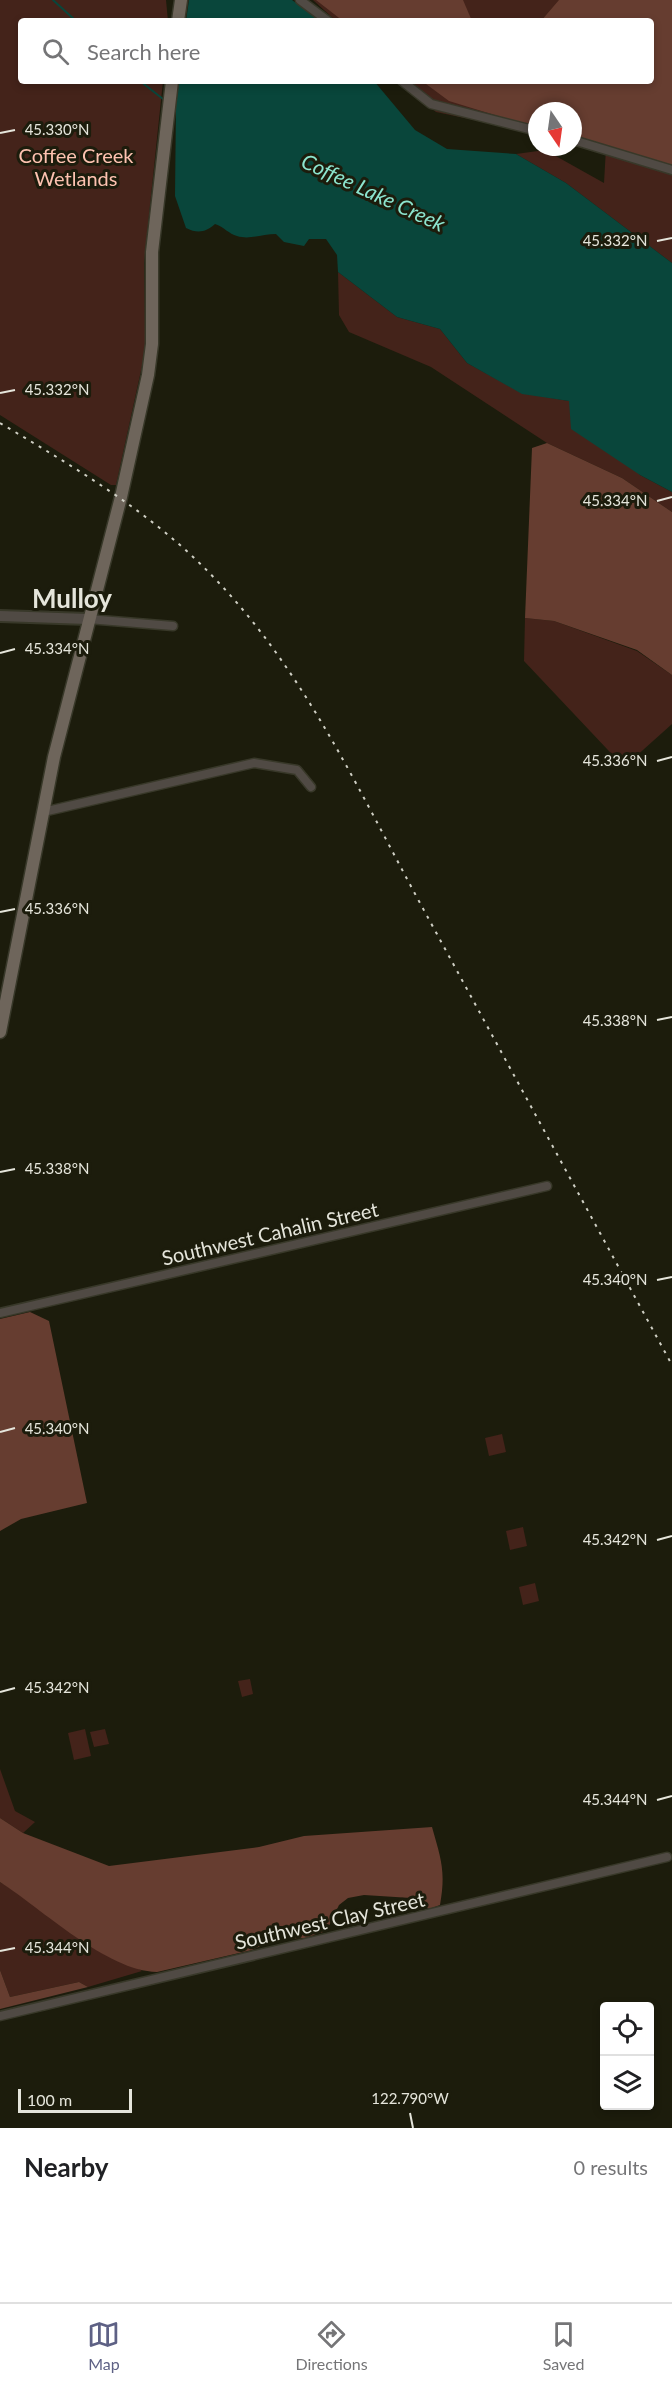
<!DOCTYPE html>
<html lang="en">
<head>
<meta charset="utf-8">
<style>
  :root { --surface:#fff; --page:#f6f6f6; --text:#202124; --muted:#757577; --line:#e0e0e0; --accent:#5e6185 }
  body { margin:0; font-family:Lato,sans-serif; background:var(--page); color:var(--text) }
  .controls { position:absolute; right:18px; bottom:18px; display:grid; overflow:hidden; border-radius:6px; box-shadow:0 3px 9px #0003 }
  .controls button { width:54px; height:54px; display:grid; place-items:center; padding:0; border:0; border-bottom:2px solid var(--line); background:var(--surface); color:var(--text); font:30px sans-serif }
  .compass { position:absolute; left:528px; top:102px; width:54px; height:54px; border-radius:50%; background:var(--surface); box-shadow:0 3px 9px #0003; rotate:167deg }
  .scale { position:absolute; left:18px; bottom:15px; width:114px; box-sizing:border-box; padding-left:6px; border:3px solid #e5e5db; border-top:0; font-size:16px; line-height:21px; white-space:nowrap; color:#e5e5db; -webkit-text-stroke:4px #1c1c0c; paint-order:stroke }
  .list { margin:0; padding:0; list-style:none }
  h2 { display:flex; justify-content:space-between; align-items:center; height:78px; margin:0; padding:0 24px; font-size:26px }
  h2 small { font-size:20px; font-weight:400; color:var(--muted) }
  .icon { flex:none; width:33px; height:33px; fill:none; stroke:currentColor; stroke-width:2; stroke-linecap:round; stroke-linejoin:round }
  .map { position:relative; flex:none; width:672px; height:2128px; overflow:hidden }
  .search { position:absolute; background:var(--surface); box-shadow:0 3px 9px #0003; left:18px; right:18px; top:18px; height:66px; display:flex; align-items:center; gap:15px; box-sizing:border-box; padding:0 21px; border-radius:6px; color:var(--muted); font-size:22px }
  .sheet { height:174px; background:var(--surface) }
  nav { display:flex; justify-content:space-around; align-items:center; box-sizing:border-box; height:84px; border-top:2px solid var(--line); background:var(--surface); font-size:16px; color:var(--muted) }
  nav a { display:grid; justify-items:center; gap:3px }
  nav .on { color:var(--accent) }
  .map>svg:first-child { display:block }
</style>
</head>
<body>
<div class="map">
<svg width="672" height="2128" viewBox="0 0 672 2128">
  <rect width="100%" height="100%" fill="#1c1c0c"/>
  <g fill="#44231a">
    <polygon points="0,0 166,0 168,21 21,21 21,81 163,81 144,263 145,334 149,334 116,485 111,485 0,415"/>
    <polygon points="313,0 672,0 672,263 566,183 516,154 545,150 604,183 606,148 573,111 537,111 537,133 436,112 402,81 651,81 651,21 336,21"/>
    <polygon points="338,272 397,317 440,329 467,363 522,393 569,401 640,475 672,492 672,512 622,478 547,443 431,367 349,332 339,315"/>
    <polygon points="525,618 554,621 637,651 672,675 672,724 624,767 524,661"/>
    <polygon points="502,1434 506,1452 489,1456 485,1438"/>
    <polygon points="523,1527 527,1546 510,1550 506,1531"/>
    <polygon points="535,1583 539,1601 523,1605 519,1587"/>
    <polygon points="250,1679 253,1694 242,1697 238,1681"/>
    <polygon points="85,1729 91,1756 74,1760 68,1733"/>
    <polygon points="105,1729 109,1744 94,1747 90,1732"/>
    <polygon points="0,1769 15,1811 35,1822 23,1833 0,1818"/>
    <polygon points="0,1882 142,1971 88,1987 79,1982 10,1997 0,1970"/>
  </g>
  <g fill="#663d30">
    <polygon points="316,0 463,0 472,21 343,21"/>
    <polygon points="559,0 672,0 672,169 573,139 573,111 537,111 537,128 449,101 422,81 651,81 651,21 541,21"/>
    <polygon points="547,443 622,478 672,512 672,675 637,650 554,621 525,618 532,448"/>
    <polygon points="30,1312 49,1321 87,1503 21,1519 0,1531 0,1319"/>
    <path d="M0,1818L23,1833L109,1866L259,1847L304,1836L432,1827C441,1859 446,1871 440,1905L429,1909L411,1898L364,1895L348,1898L339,1905L328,1928L323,1932L305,1938L275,1939L252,1950L157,1972C107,1971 42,1909 0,1882Z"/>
    <polygon points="0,1970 10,1997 79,1982 88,1987 0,2009"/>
  </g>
  <g fill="#09463b">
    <polygon points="189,0 292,0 321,21 186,21"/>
    <path d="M179,81H374L415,130L447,149L516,154L566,183L672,263V492L640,475L571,429L569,401L522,394L467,363L440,329L397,317L338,272L337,255L326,239H309L304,246L284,242L276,234C262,234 250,240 237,236C229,234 224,227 215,224C206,232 198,234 186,228L175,196L176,105Z"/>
  </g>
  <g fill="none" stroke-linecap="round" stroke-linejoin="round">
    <g stroke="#09463b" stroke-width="2">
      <polyline points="53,0 76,21"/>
      <polyline points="140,81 163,99"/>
    </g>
    <g stroke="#383829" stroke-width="11">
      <g id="minor">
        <polyline points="300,0 328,21"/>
        <polyline points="402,81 431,104 537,131"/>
        <polyline points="573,140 672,170"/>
        <polyline points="88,619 173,626"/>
        <polyline points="43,812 254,763 297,770 311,787"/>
        <polyline points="0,1313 547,1186"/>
        <polyline points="0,2016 667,1857"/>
      </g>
    </g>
    <g stroke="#383829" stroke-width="14">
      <polyline id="tertiary" points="0,616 88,619"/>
    </g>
    <g stroke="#383829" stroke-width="15">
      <g id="secondary">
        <polyline points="178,21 181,0"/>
        <polyline points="0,1032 54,757 121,497 148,375 152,344 152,252 172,81"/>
      </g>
    </g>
    <use href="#minor" stroke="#504a44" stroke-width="8"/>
    <use href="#tertiary" stroke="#504a44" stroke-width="10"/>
    <use href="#secondary" stroke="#6e655b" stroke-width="12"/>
    <path stroke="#d0d0c5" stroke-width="2" stroke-dasharray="3 6" stroke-linecap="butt" d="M0,423C79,470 156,515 219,583C306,675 360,793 420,903C504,1057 588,1211 672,1365"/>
  </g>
  <path fill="none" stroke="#e5e5db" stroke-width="2" d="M0,133L15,130M657,241L672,238M0,393L15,390M657,501L672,497M0,653L15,649M657,761L672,757M0,912L15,909M657,1020L672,1017M0,1172L15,1169M657,1280L672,1277M0,1432L15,1428M657,1540L672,1536M0,1692L15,1688M657,1800L672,1796M0,1951L15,1948M410,2113L413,2128"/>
  <g text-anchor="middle" stroke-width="6" stroke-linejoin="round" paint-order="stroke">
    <g font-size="20" fill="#fdc2b0" stroke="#1c1c0c">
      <text x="76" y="163">Coffee Creek<tspan x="76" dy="23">Wetlands</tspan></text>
    </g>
    <g font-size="20" fill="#e5e5db" stroke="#1c1c0c">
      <text transform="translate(270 1234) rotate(-13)" y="7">Southwest Cahalin Street</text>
      <text transform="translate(330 1921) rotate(-13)" y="7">Southwest Clay Street</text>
    </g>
    <g font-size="21" font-style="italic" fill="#8ce5cf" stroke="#1c1c0c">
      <text transform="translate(373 193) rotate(25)" y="7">Coffee Lake Creek</text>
    </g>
    <g font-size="26" font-weight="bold" fill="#e5e5db" stroke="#1c1c0c">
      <text x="72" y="608">Mulloy</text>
    </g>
  </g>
  <g font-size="15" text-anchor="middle" fill="#e5e5db" stroke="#1c1c0c" stroke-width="6" stroke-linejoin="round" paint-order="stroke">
    <text x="57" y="135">45.330°N</text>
    <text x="615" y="246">45.332°N</text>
    <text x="57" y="395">45.332°N</text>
    <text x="615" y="506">45.334°N</text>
    <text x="57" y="654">45.334°N</text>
    <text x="615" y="766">45.336°N</text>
    <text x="57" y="914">45.336°N</text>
    <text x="615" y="1026">45.338°N</text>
    <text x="57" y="1174">45.338°N</text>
    <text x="615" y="1285">45.340°N</text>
    <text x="57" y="1434">45.340°N</text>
    <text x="615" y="1545">45.342°N</text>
    <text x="57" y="1693">45.342°N</text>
    <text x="615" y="1805">45.344°N</text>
    <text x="57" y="1953">45.344°N</text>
    <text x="410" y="2104">122.790°W</text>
  </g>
</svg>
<div class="controls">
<button><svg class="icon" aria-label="locate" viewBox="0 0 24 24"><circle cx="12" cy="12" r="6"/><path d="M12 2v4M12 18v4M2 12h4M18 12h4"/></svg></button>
<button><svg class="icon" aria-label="layers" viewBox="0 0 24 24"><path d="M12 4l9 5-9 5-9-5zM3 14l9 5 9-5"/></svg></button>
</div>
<svg class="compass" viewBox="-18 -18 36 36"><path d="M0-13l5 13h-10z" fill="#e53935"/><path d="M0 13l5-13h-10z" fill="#757577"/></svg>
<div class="scale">100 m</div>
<div class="search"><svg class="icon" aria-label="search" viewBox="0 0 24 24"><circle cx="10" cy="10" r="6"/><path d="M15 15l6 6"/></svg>Search here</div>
</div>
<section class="sheet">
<h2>Nearby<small>0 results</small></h2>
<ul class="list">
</ul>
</section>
<nav>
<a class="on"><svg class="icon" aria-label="map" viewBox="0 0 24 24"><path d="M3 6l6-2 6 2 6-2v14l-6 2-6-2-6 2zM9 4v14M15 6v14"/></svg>Map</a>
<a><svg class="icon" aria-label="directions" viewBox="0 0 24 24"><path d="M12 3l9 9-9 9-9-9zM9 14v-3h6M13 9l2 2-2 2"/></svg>Directions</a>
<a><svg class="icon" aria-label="saved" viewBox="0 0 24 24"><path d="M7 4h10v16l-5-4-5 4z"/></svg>Saved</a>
</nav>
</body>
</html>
